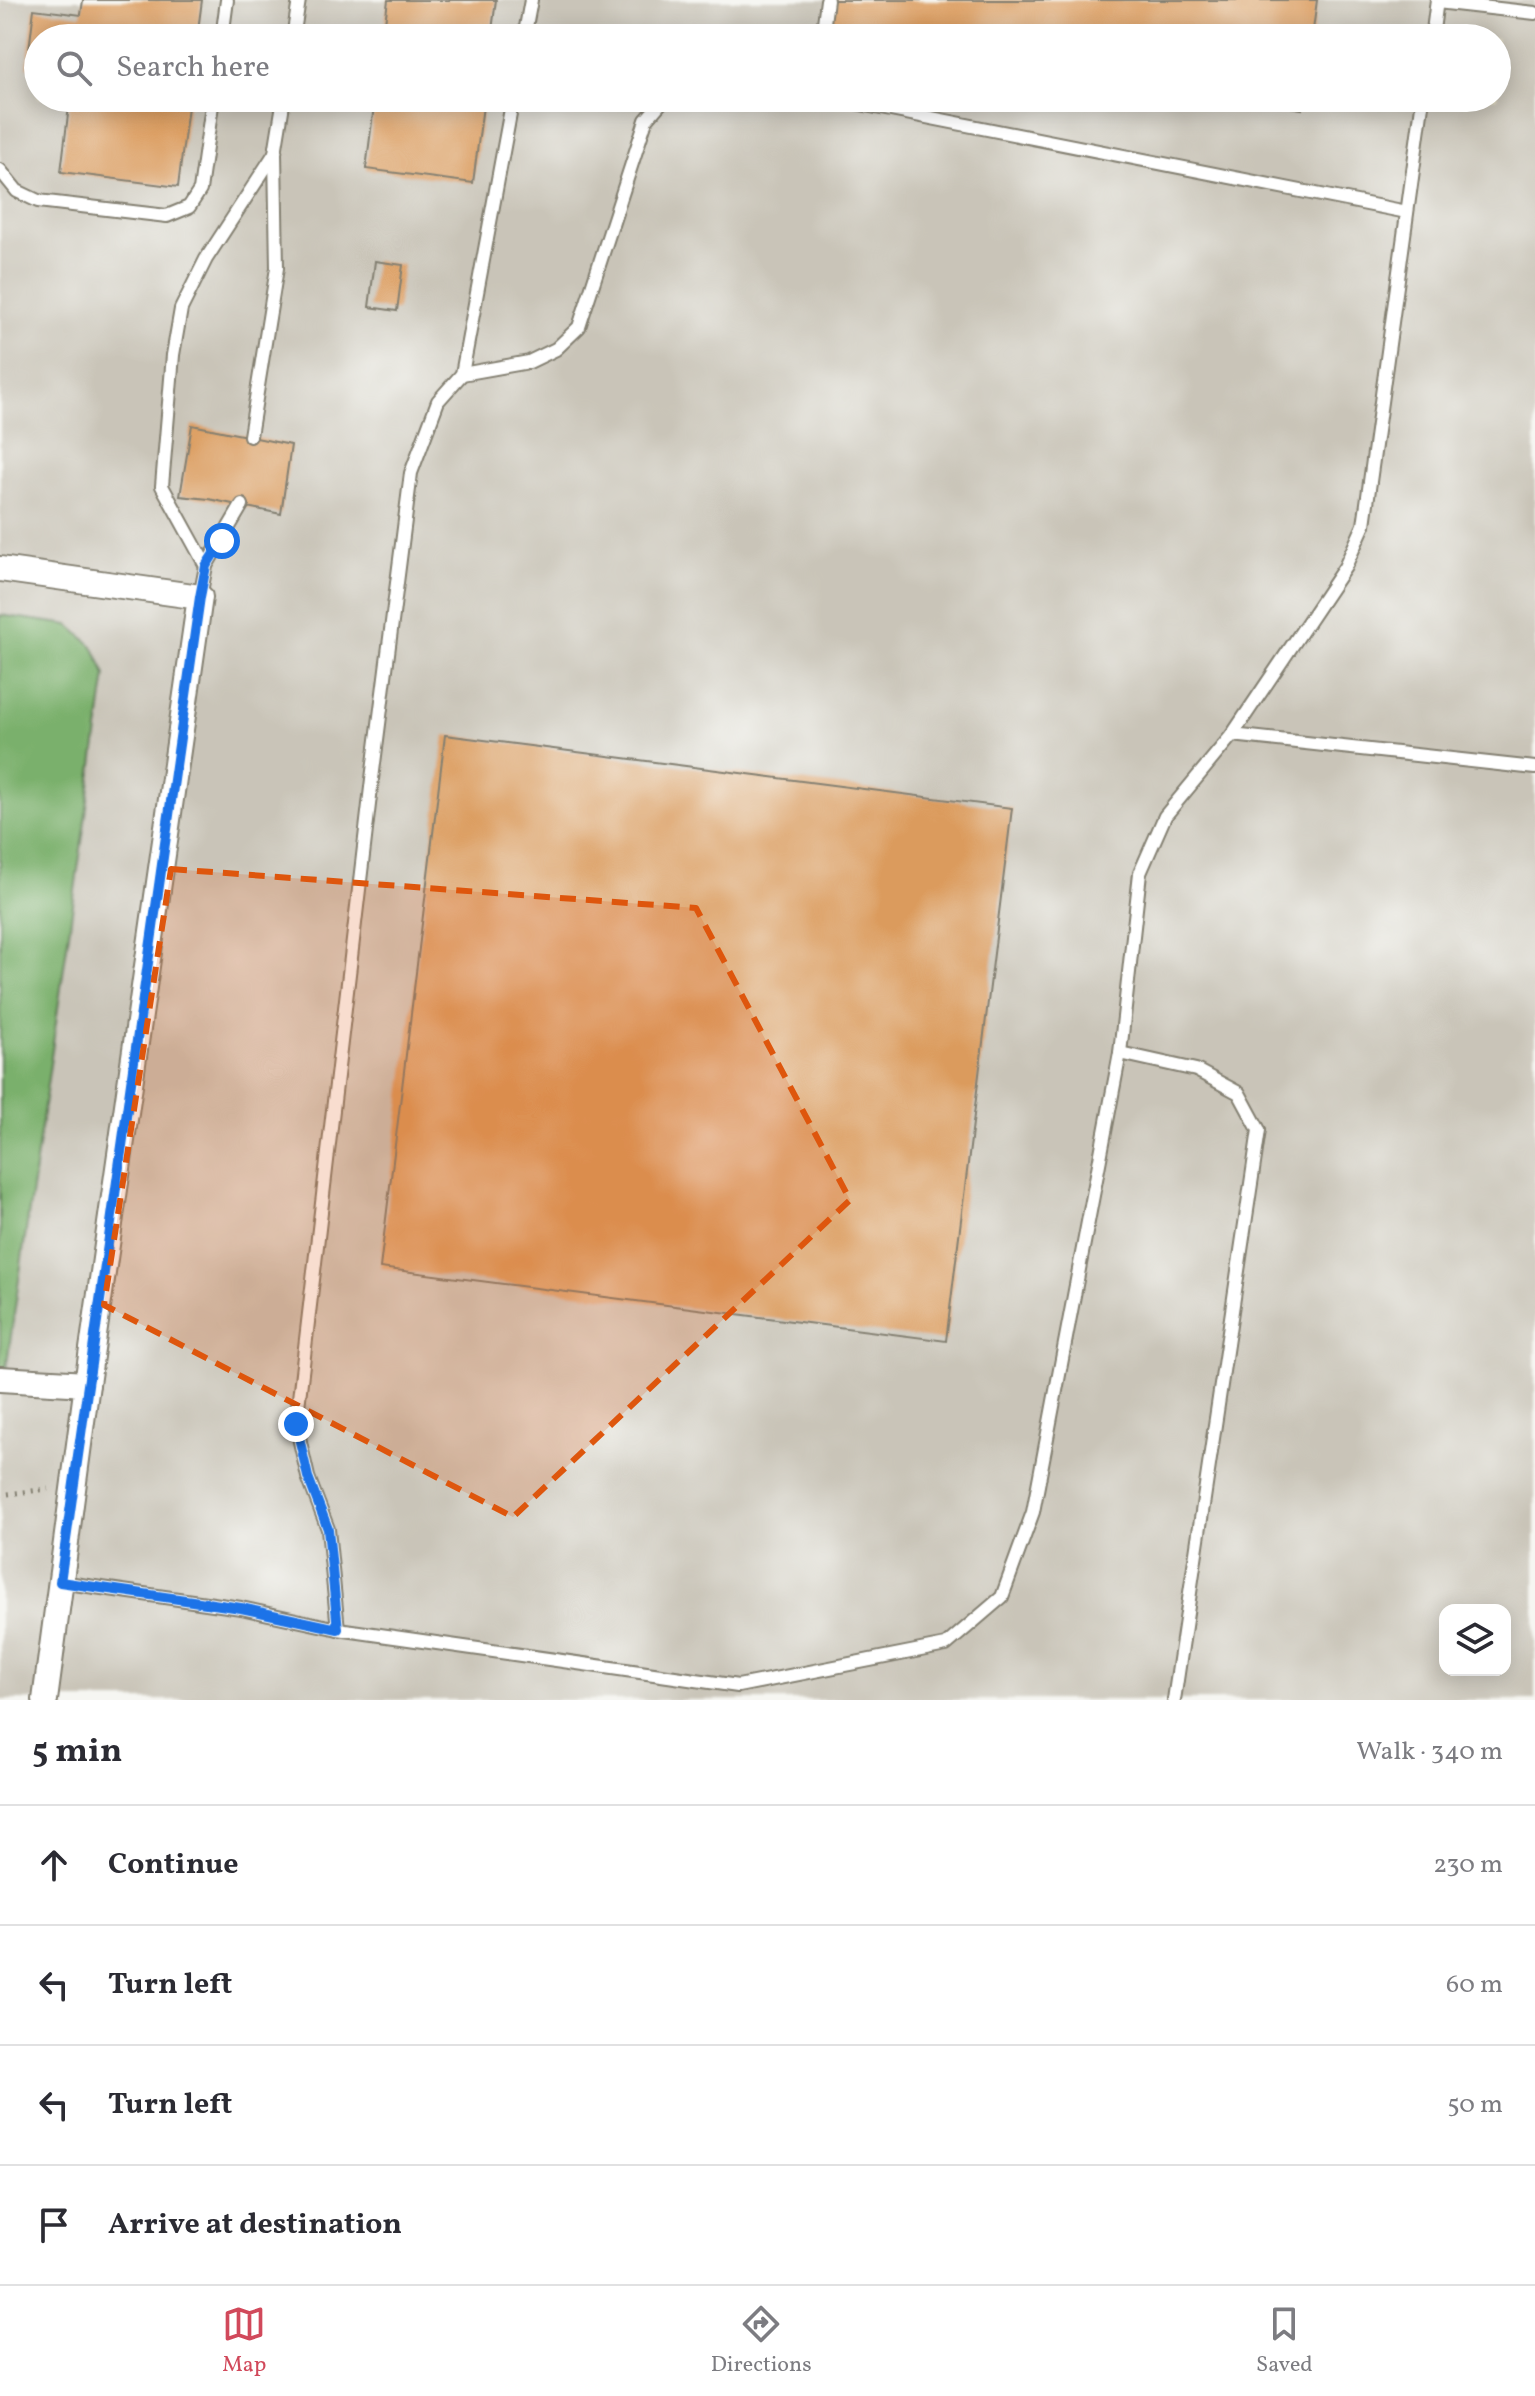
<!DOCTYPE html>
<html lang="en">
<head>
<meta charset="utf-8">
<style>
  :root { --surface:#fff; --page:#f2f2f3; --text:#2b2b33; --muted:#7c7c81; --line:#e1e1e2; --accent:#d1495b }
  body { margin:0; font-family:Vollkorn,serif; background:var(--page); color:var(--text) }
  .controls { position:absolute; right:24px; bottom:24px; display:grid; overflow:hidden; border-radius:16px; box-shadow:0 4px 20px #0003 }
  .controls button { width:72px; height:72px; display:grid; place-items:center; padding:0; border:0; border-bottom:2px solid var(--line); background:var(--surface); color:var(--text); font:40px sans-serif }
  .stop { position:absolute; width:24px; height:24px; margin:-18px; border:6px solid #1a73e8; border-radius:50%; background:#fff }
  .stop.end { background:#1a73e8; border-color:#fff; box-shadow:0 2px 8px #0008 }
  .list { margin:0; padding:0; list-style:none }
  h2 { display:flex; justify-content:space-between; align-items:center; height:104px; margin:0; padding:0 32px; font-size:34px }
  h2 small { font-size:26px; font-weight:400; color:var(--muted) }
  .list li { display:grid; grid-template-columns:52px 1fr auto; gap:24px; align-items:center; box-sizing:border-box; height:120px; padding:0 32px; border-top:2px solid var(--line) }
  .list b { display:block; font-size:30px; white-space:nowrap }
  .list em { font-size:26px; font-style:normal; color:var(--muted) }
  .icon { flex:none; width:44px; height:44px; fill:none; stroke:currentColor; stroke-width:2; stroke-linecap:round; stroke-linejoin:round }
  .map { position:relative; flex:none; width:1535px; height:1700px; overflow:hidden }
  .search { position:absolute; background:var(--surface); box-shadow:0 4px 20px #0003; left:24px; right:24px; top:24px; height:88px; display:flex; align-items:center; gap:20px; box-sizing:border-box; padding:0 28px; border-radius:44px; color:var(--muted); font-size:30px }
  .sheet { height:584px; background:var(--surface) }
  nav { display:flex; justify-content:space-around; align-items:center; box-sizing:border-box; height:112px; border-top:2px solid var(--line); background:var(--surface); font-size:22px; color:var(--muted) }
  nav a { display:grid; justify-items:center; gap:4px }
  nav .on { color:var(--accent) }
  .map>svg:first-child { display:block }
</style>
</head>
<body>
<div class="map">
<svg width="1535" height="1700" viewBox="0 0 1535 1700">
  <rect width="100%" height="100%" fill="#f6f6f2"/>
  <filter id="ink" filterUnits="userSpaceOnUse"><feTurbulence type="fractalNoise" baseFrequency=".0125" numOctaves="2"/><feDisplacementMap in="SourceGraphic" scale="16" xChannelSelector="R" yChannelSelector="G"/><feConvolveMatrix kernelMatrix="1 2 1 2 8 2 1 2 1" color-interpolation-filters="sRGB"/></filter>
  <filter id="wash" filterUnits="userSpaceOnUse"><feTurbulence type="fractalNoise" baseFrequency=".006" numOctaves="4" result="noise"/><feDisplacementMap in="SourceGraphic" scale="32" xChannelSelector="R" yChannelSelector="G"/><feGaussianBlur stdDeviation="1.8" result="paint"/><feColorMatrix in="noise" values="0 0 0 0 0 0 0 0 0 0 0 0 0 0 0 0 0 1.4 0 .05"/><feComposite in="paint" operator="in"/></filter>
  <g filter="url(#wash)">
    <rect width="100%" height="100%" fill="#ece5c9"/>
    <path fill="#c9c4b8" fill-rule="evenodd" d="M0,0H1535V1700H0ZM38,38H1497V98H38ZM1445,1610H1505V1670H1445Z"/>
    <polygon fill="#7ab06c" stroke="#4b6644" stroke-width="2" points="0,615 69,625 93,646 106,675 6,1370 0,1369"/>
    <g id="blocks">
      <g fill="#db9b5d">
        <polygon points="83,0 202,0 197,38 38,38 38,70 27,67 34,9 81,15"/>
        <polygon points="388,0 496,0 491,38 383,38"/>
        <polygon points="829,0 1317,0 1312,38 823,38"/>
        <polygon points="70,98 189,98 178,187 61,172"/>
        <polygon points="375,98 484,98 473,183 366,169"/>
        <polygon points="1238,98 1303,98 1302,109"/>
        <polygon points="375,261 403,265 397,311 369,307"/>
        <polygon points="192,425 291,445 281,514 209,499 180,496"/>
        <polygon points="445,735 1012,808 946,1341 380,1268"/>
      </g>
    </g>
  </g>
  <g filter="url(#ink)">
    <use href="#blocks" fill-opacity="0" stroke="#848072" stroke-width="2"/>
    <g fill="none" stroke-linecap="round" stroke-linejoin="round">
      <g stroke="#848072" stroke-width="16">
        <g id="lane">
          <polyline points="1437,2 1535,13"/>
          <polyline points="222,38 227,0"/>
          <polyline points="293,38 299,0"/>
          <polyline points="524,38 531,0"/>
          <polyline points="822,38 827,0"/>
          <polyline points="1432,38 1437,0"/>
          <polyline points="830,98 1407,212"/>
          <polyline points="0,170 17,191 38,201 167,216 189,207 200,190 213,98"/>
          <polyline points="462,374 529,362 556,349 579,327 646,120 665,98"/>
          <polyline points="250,436 277,268 275,153 284,98"/>
          <polyline points="206,566 162,486 173,355 181,309 206,259 275,153"/>
          <polyline points="200,597 206,566 242,505"/>
          <polyline points="1232,735 1535,768"/>
          <polyline points="1120,1053 1196,1070 1239,1093 1259,1130 1174,1700"/>
          <polyline points="60,1582 241,1608 338,1629 738,1686 946,1645 1002,1597 1033,1512 1120,1053 1140,873 1165,816 1232,735 1345,567 1364,525 1423,98"/>
          <polyline points="338,1629 328,1529 308,1477 296,1424 372,779 411,473 438,401 462,374 513,98"/>
        </g>
      </g>
      <g stroke="#848072" stroke-width="28">
        <g id="street">
          <polyline points="0,569 200,597 87,1384 45,1700"/>
          <polyline points="0,1379 87,1384"/>
        </g>
      </g>
      <polyline stroke="#848072" stroke-width="5" stroke-dasharray="2 6" stroke-linecap="butt" points="0,1495 48,1489"/>
      <use href="#lane" stroke="#fff" stroke-width="12"/>
      <use href="#street" stroke="#fff" stroke-width="24"/>
    </g>
  </g>
  <g fill="none" stroke-linecap="round" stroke-linejoin="round" filter="url(#ink)">
    <polyline stroke="#1a73e8" stroke-width="10" points="222,541 206,566 200,597 60,1582 241,1608 338,1629 328,1529 308,1477 296,1424"/>
  </g>
  <path fill="#de560d" fill-opacity="0.2" stroke="#de560d" stroke-width="6" stroke-dasharray="16 10" stroke-linejoin="round" d="M171,869L696,908L850,1200L513,1517L104,1305Z"/>
</svg>
<div class="controls">
<button><svg class="icon" aria-label="layers" viewBox="0 0 24 24"><path d="M12 4l9 5-9 5-9-5zM3 14l9 5 9-5"/></svg></button>
</div>
<div class="stop" style="left:222px;top:541px"></div>
<div class="stop end" style="left:296px;top:1424px"></div>
<div class="search"><svg class="icon" aria-label="search" viewBox="0 0 24 24"><circle cx="10" cy="10" r="6"/><path d="M15 15l6 6"/></svg>Search here</div>
</div>
<section class="sheet">
<h2>5 min<small>Walk · 340 m</small></h2>
<ul class="list">
<li><svg class="icon" aria-label="ahead" viewBox="0 0 24 24"><path d="M12 20V5M6 11l6-6 6 6"/></svg><div><b>Continue</b></div><em>230 m</em></li>
<li><svg class="icon" aria-label="left" viewBox="0 0 24 24"><path d="M17 20v-9H6M10 6l-5 5 5 5"/></svg><div><b>Turn left</b></div><em>60 m</em></li>
<li><svg class="icon" aria-label="left" viewBox="0 0 24 24"><path d="M17 20v-9H6M10 6l-5 5 5 5"/></svg><div><b>Turn left</b></div><em>50 m</em></li>
<li><svg class="icon" aria-label="arrive" viewBox="0 0 24 24"><path d="M6 21V4h12l-3 4 3 4H6"/></svg><div><b>Arrive at destination</b></div></li>
</ul>
</section>
<nav>
<a class="on"><svg class="icon" aria-label="map" viewBox="0 0 24 24"><path d="M3 6l6-2 6 2 6-2v14l-6 2-6-2-6 2zM9 4v14M15 6v14"/></svg>Map</a>
<a><svg class="icon" aria-label="directions" viewBox="0 0 24 24"><path d="M12 3l9 9-9 9-9-9zM9 14v-3h6M13 9l2 2-2 2"/></svg>Directions</a>
<a><svg class="icon" aria-label="saved" viewBox="0 0 24 24"><path d="M7 4h10v16l-5-4-5 4z"/></svg>Saved</a>
</nav>
</body>
</html>
